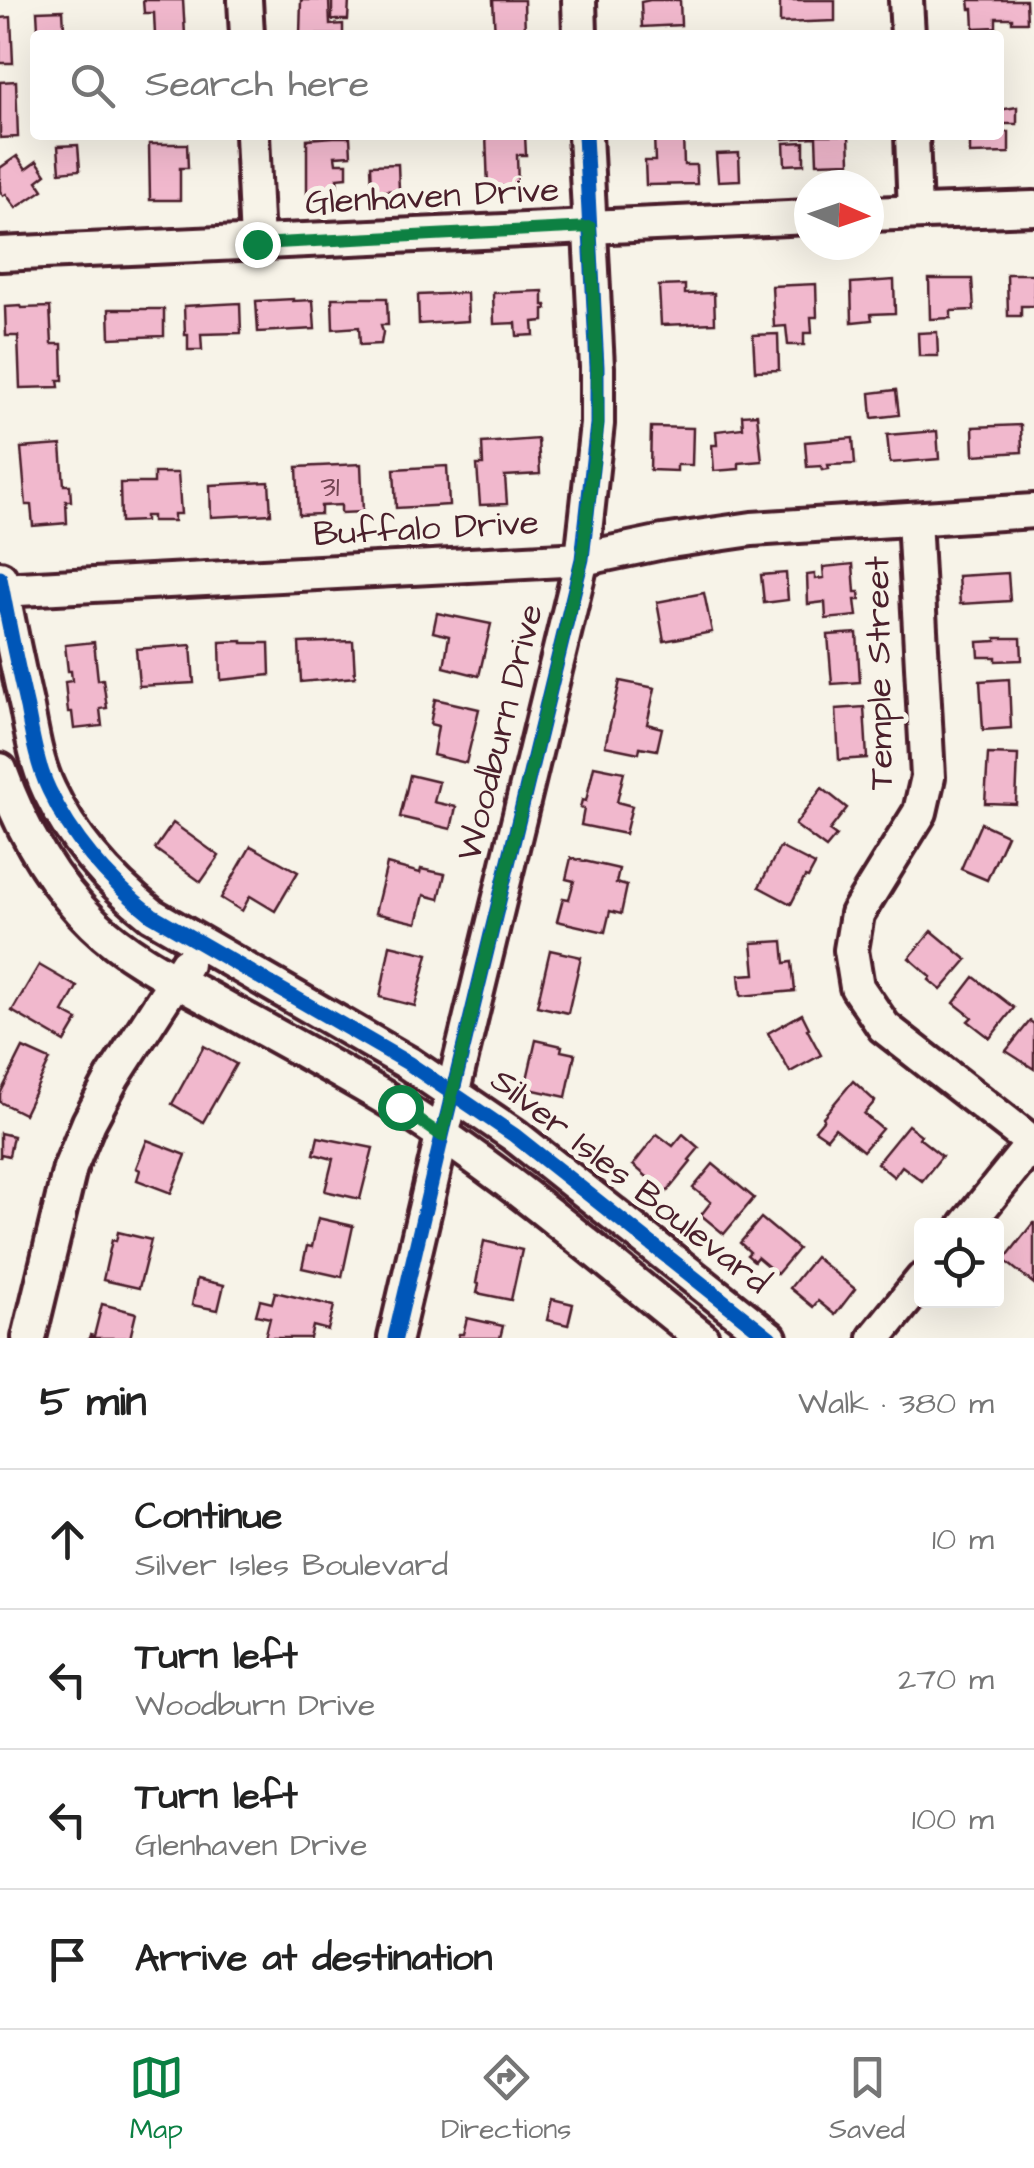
<!DOCTYPE html>
<html lang="en">
<head>
<meta charset="utf-8">
<style>
  :root { --surface:#fff; --page:#f2f2f2; --text:#222; --muted:#767676; --line:#e0e0e0; --accent:#0b8043 }
  body { margin:0; font-family:"Architects Daughter",sans-serif; background:var(--page); color:var(--text) }
  .controls { position:absolute; right:30px; bottom:30px; display:grid; overflow:hidden; border-radius:10px; box-shadow:0 10px 40px #0002 }
  .controls button { width:90px; height:90px; display:grid; place-items:center; padding:0; border:0; border-bottom:2px solid var(--line); background:var(--surface); color:var(--text); font:50px sans-serif }
  .compass { position:absolute; left:794px; top:170px; width:90px; height:90px; border-radius:50%; background:var(--surface); box-shadow:0 10px 40px #0002; rotate:92deg }
  .stop { position:absolute; width:30px; height:30px; margin:-22px; border:8px solid #0b8043; border-radius:50%; background:#fff }
  .stop.end { background:#0b8043; border-color:#fff; box-shadow:0 2px 10px #0008 }
  .list { margin:0; padding:0; list-style:none }
  h2 { display:flex; justify-content:space-between; align-items:center; height:130px; margin:0; padding:0 40px; font-size:42px }
  h2 small { font-size:32px; font-weight:400; color:var(--muted) }
  .list li { display:grid; grid-template-columns:65px 1fr auto; gap:30px; align-items:center; box-sizing:border-box; height:140px; padding:0 40px; border-top:2px solid var(--line) }
  .list b { display:block; font-size:38px; white-space:nowrap }
  .list p { margin:0; font-size:32px; white-space:nowrap; color:var(--muted) }
  .list em { font-size:32px; font-style:normal; color:var(--muted) }
  .icon { flex:none; width:55px; height:55px; fill:none; stroke:currentColor; stroke-width:2; stroke-linecap:round; stroke-linejoin:round }
  .map { position:relative; flex:none; width:1034px; height:1338px; overflow:hidden }
  .search { position:absolute; background:var(--surface); box-shadow:0 10px 40px #0002; left:30px; right:30px; top:30px; height:110px; display:flex; align-items:center; gap:25px; box-sizing:border-box; padding:0 35px; border-radius:10px; color:var(--muted); font-size:38px }
  .sheet { height:690px; background:var(--surface) }
  nav { display:flex; justify-content:space-around; align-items:center; box-sizing:border-box; height:140px; border-top:2px solid var(--line); background:var(--surface); font-size:28px; color:var(--muted) }
  nav a { display:grid; justify-items:center; gap:5px }
  nav .on { color:var(--accent) }
  .map>svg:first-child { display:block }
</style>
</head>
<body>
<div class="map">
<svg width="1034" height="1338" viewBox="0 0 1034 1338">
  <rect width="100%" height="100%" fill="#f7f3e8"/>
  <filter id="ink" filterUnits="userSpaceOnUse"><feTurbulence type="fractalNoise" baseFrequency=".01" numOctaves="2"/><feDisplacementMap in="SourceGraphic" scale="20" xChannelSelector="R" yChannelSelector="G"/><feConvolveMatrix kernelMatrix="1 2 1 2 8 2 1 2 1" color-interpolation-filters="sRGB"/></filter>
  <g filter="url(#ink)">
    <g fill="#f1b8cd" stroke="#4a1f2b" stroke-width="2.5">
      <polygon points="143,0 183,0 185,35 155,35 154,13 144,13"/>
      <polygon points="301,0 329,0 330,25 343,24 343,35 300,35"/>
      <polygon points="332,0 349,0 348,20 332,20"/>
      <polygon points="493,0 524,0 525,35 495,35"/>
      <polygon points="650,0 680,0 681,25 642,27 641,2"/>
      <polygon points="780,0 835,0 835,21 780,23"/>
      <polygon points="969,0 1026,0 1027,22 1012,22 1012,18 996,18 996,27 974,28 973,9 970,9"/>
      <polygon points="63,10 64,28 38,29 37,11"/>
      <polygon points="11,17 13,63 0,63 0,18"/>
      <polygon points="16,81 18,137 0,138 0,82"/>
      <polygon points="1017,107 1017,124 1002,124 1002,132 1009,132 1009,153 970,154 970,135 999,135 999,110"/>
      <polygon points="486,135 525,135 526,155 517,155 518,186 488,187"/>
      <polygon points="654,135 683,135 684,165 696,165 697,184 646,185 645,161 655,161"/>
      <polygon points="783,135 849,135 850,162 817,163 816,137 783,139"/>
      <polygon points="334,137 350,137 351,155 335,156 336,163 347,163 347,177 337,178 338,193 307,194 307,139"/>
      <polygon points="804,142 804,164 785,165 784,143"/>
      <polygon points="149,144 187,144 188,168 180,168 180,200 150,200"/>
      <polygon points="78,145 80,170 60,172 58,146"/>
      <polygon points="739,153 740,180 718,181 716,154"/>
      <polygon points="17,156 26,169 37,161 46,174 37,181 43,190 16,208 6,194 3,196 0,191 0,168"/>
      <polygon points="398,164 399,190 372,192 371,165"/>
      <polygon points="1007,274 1034,274 1034,306 1021,306 1021,316 1008,316"/>
      <polygon points="929,279 972,279 974,310 951,311 951,318 930,319"/>
      <polygon points="894,280 895,313 871,314 872,320 852,322 851,283"/>
      <polygon points="816,284 817,317 811,317 812,333 804,333 804,345 788,345 786,326 774,327 772,286"/>
      <polygon points="685,285 685,294 714,293 715,323 661,325 659,286"/>
      <polygon points="543,291 543,305 546,305 547,309 544,309 544,321 533,322 534,335 517,336 516,323 494,324 493,293"/>
      <polygon points="467,293 468,321 419,324 418,295"/>
      <polygon points="332,298 387,298 388,325 381,325 383,332 381,344 360,345 359,327 333,329"/>
      <polygon points="293,299 293,301 313,300 315,329 258,332 256,301"/>
      <polygon points="240,303 241,333 201,334 202,350 188,350 188,335 185,335 184,306"/>
      <polygon points="21,306 22,308 50,307 52,344 62,344 63,380 58,380 59,387 20,388 18,336 6,336 5,307"/>
      <polygon points="109,309 164,309 164,336 110,338"/>
      <polygon points="937,332 938,356 919,356 918,333"/>
      <polygon points="778,334 779,370 755,371 753,335"/>
      <polygon points="896,390 899,415 872,418 870,393"/>
      <polygon points="757,414 762,461 739,463 739,469 714,471 712,445 717,445 716,431 743,428 742,415"/>
      <polygon points="1021,425 1022,452 974,455 973,427"/>
      <polygon points="651,427 693,428 692,465 677,465 677,471 650,470"/>
      <polygon points="937,431 939,459 890,463 887,435"/>
      <polygon points="853,438 855,464 828,465 829,469 822,470 821,466 807,467 805,442"/>
      <polygon points="538,439 540,474 505,476 507,504 480,505 477,465 483,465 482,443"/>
      <polygon points="61,445 64,485 70,485 71,501 66,501 67,523 33,526 31,505 26,505 21,448"/>
      <polygon points="361,464 363,512 341,513 341,505 321,506 321,514 299,515 297,467"/>
      <polygon points="447,466 449,505 396,508 394,469"/>
      <polygon points="154,473 178,473 181,514 174,514 174,521 152,521 152,516 145,516 145,521 121,522 120,483 154,483"/>
      <polygon points="269,482 271,514 211,517 210,485"/>
      <polygon points="853,564 855,592 859,592 860,600 855,600 857,616 826,619 825,602 808,604 807,575 815,574 815,579 824,578 823,567"/>
      <polygon points="786,573 788,600 764,603 761,575"/>
      <polygon points="1008,573 1010,601 960,604 958,576"/>
      <polygon points="704,593 712,632 664,641 657,602"/>
      <polygon points="437,613 491,624 479,676 444,667 449,636 433,632"/>
      <polygon points="857,633 860,682 832,684 828,635"/>
      <polygon points="996,638 1021,638 1022,660 996,661 996,657 979,657 978,642 996,641"/>
      <polygon points="242,641 242,643 269,643 270,675 221,680 220,642"/>
      <polygon points="353,641 355,677 301,682 299,643"/>
      <polygon points="94,642 98,680 103,679 107,708 100,709 102,726 74,729 72,712 68,712 65,682 72,681 71,671 68,671 65,645"/>
      <polygon points="191,645 194,683 139,686 136,649"/>
      <polygon points="1009,679 1011,728 983,730 980,681"/>
      <polygon points="620,681 655,688 647,724 662,728 657,750 640,747 639,753 605,746"/>
      <polygon points="435,699 479,709 466,763 433,755 438,726 430,724"/>
      <polygon points="864,707 867,758 839,760 836,709"/>
      <polygon points="988,754 1018,755 1016,804 985,803"/>
      <polygon points="594,766 624,772 617,802 632,806 625,834 581,825 584,809 580,808 582,800 586,801"/>
      <polygon points="410,775 439,782 434,802 456,807 451,829 400,817"/>
      <polygon points="822,788 847,808 829,831 836,836 826,848 795,825"/>
      <polygon points="173,823 219,856 201,882 155,849"/>
      <polygon points="981,823 1007,835 987,880 961,869"/>
      <polygon points="251,846 298,872 275,911 250,896 242,911 221,898"/>
      <polygon points="780,847 815,865 808,878 805,877 791,904 759,887"/>
      <polygon points="571,858 619,869 616,883 627,886 621,914 610,911 605,932 557,921 563,898 569,899 574,881 566,879"/>
      <polygon points="387,864 420,873 421,869 445,874 439,899 424,895 417,923 375,913"/>
      <polygon points="932,931 967,960 941,990 929,980 931,977 909,958"/>
      <polygon points="783,941 785,963 792,962 795,991 741,996 739,975 755,974 752,943"/>
      <polygon points="390,945 428,954 415,1006 380,997"/>
      <polygon points="550,950 581,957 568,1013 537,1006"/>
      <polygon points="39,965 77,987 63,1012 78,1020 65,1042 12,1011"/>
      <polygon points="974,977 1014,1008 990,1038 968,1021 972,1017 954,1003"/>
      <polygon points="802,1014 809,1028 807,1029 821,1055 790,1072 768,1033"/>
      <polygon points="1030,1021 1034,1024 1034,1069 1006,1051"/>
      <polygon points="536,1040 562,1046 561,1051 575,1054 566,1097 525,1088"/>
      <polygon points="204,1046 236,1064 203,1122 172,1104"/>
      <polygon points="23,1048 50,1060 24,1114 0,1102 0,1094"/>
      <polygon points="853,1081 875,1101 864,1114 882,1129 863,1151 835,1128 827,1138 815,1130 824,1119 823,1117"/>
      <polygon points="908,1125 921,1135 919,1138 942,1156 922,1181 902,1166 894,1177 877,1163"/>
      <polygon points="0,1133 13,1136 9,1156 1,1154 0,1158"/>
      <polygon points="657,1134 673,1146 683,1134 699,1148 689,1160 691,1162 666,1193 633,1165"/>
      <polygon points="318,1137 373,1148 360,1199 325,1191 333,1159 314,1154"/>
      <polygon points="147,1140 186,1155 171,1193 137,1180 140,1170 136,1168"/>
      <polygon points="713,1164 754,1198 724,1234 701,1215 711,1202 693,1188"/>
      <polygon points="318,1218 353,1226 342,1277 302,1268 307,1246 312,1247"/>
      <polygon points="761,1218 798,1249 777,1274 757,1257 754,1261 747,1255 750,1252 740,1243"/>
      <polygon points="1033,1223 1034,1223 1034,1284 1004,1260"/>
      <polygon points="118,1232 151,1240 139,1288 103,1280 112,1240 116,1241"/>
      <polygon points="484,1241 522,1250 511,1300 477,1293 479,1284 476,1283"/>
      <polygon points="815,1257 855,1289 835,1315 818,1301 813,1307 790,1288"/>
      <polygon points="197,1279 224,1285 218,1310 192,1305"/>
      <polygon points="275,1292 334,1306 328,1330 313,1326 310,1338 265,1338 270,1318 256,1315 260,1300 272,1303"/>
      <polygon points="552,1299 573,1304 568,1325 547,1320"/>
      <polygon points="102,1304 136,1313 130,1338 89,1338 90,1335 94,1336"/>
      <polygon points="467,1318 503,1326 500,1338 458,1338 459,1334 463,1334"/>
    </g>
    <g fill="none" stroke-linecap="round" stroke-linejoin="round">
      <g stroke="#4a1f2b" stroke-width="40">
        <g id="minor">
          <polyline points="245,0 247,35"/>
          <polyline points="579,0 580,35"/>
          <polyline points="906,0 908,35"/>
          <polyline points="252,135 257,243"/>
          <polyline points="912,135 915,212"/>
          <polyline points="869,214 1034,208"/>
          <polyline points="0,254 809,217"/>
          <polyline points="914,519 928,777 920,812 857,914 851,950 857,987 884,1027 1034,1144"/>
          <path d="M0,578C8,621 17,665 27,708C32,735 37,765 49,790C73,841 109,881 152,915L408,1063L514,1135L770,1338"/>
          <polyline points="0,590 582,559 663,542 752,529 1034,511"/>
          <path d="M0,770C20,826 51,882 94,924C129,958 173,979 215,1002C277,1037 340,1070 400,1107C508,1175 603,1259 702,1338"/>
          <polyline points="966,1226 1033,1143"/>
          <polyline points="29,1338 70,1168 89,1122 113,1077 186,964"/>
          <polyline points="395,1338 442,1136 582,559 597,424 597,367 585,135"/>
          <polyline points="875,1338 922,1280"/>
        </g>
      </g>
      <use href="#minor" stroke="#f7f3e8" stroke-width="32"/>
      <g stroke="#f7f3e8" stroke-width="21">
        <g id="cycleway">
          <path d="M0,578C8,621 17,665 27,708C32,735 37,765 49,790C73,841 109,881 152,915L408,1063L514,1135L770,1338"/>
          <polyline points="395,1338 442,1136 582,559 597,424 597,367 585,135"/>
        </g>
      </g>
      <use href="#cycleway" stroke="#0057b8" stroke-width="15"/>
    </g>
  </g>
  <g fill="none" stroke-linecap="round" stroke-linejoin="round" filter="url(#ink)">
    <polyline stroke="#0b8043" stroke-width="12" points="257,244 590,227 597,367 598,424 582,559 442,1136 400,1107"/>
  </g>
  <g text-anchor="middle" stroke-width="10" stroke-linejoin="round" paint-order="stroke">
    <g font-size="30" fill="#744554">
      <text x="330" y="496">31</text>
    </g>
    <g font-size="35" fill="#4a1f2b" stroke="#f7f3e8">
      <text transform="translate(432 195) rotate(-3)" y="12">Glenhaven Drive</text>
      <text transform="translate(426 527) rotate(-3)" y="12">Buffalo Drive</text>
      <text transform="translate(878 673) rotate(-91)" y="12">Temple Street</text>
      <text transform="translate(499 732) rotate(-76)" y="12">Woodburn Drive</text>
      <text transform="translate(631 1180) rotate(38)" y="12">Silver Isles Boulevard</text>
    </g>
  </g>
</svg>
<div class="controls">
<button><svg class="icon" aria-label="locate" viewBox="0 0 24 24"><circle cx="12" cy="12" r="6"/><path d="M12 2v4M12 18v4M2 12h4M18 12h4"/></svg></button>
</div>
<svg class="compass" viewBox="-18 -18 36 36"><path d="M0-13l5 13h-10z" fill="#e53935"/><path d="M0 13l5-13h-10z" fill="#767676"/></svg>
<div class="stop" style="left:400px;top:1107px"></div>
<div class="stop end" style="left:257px;top:244px"></div>
<div class="search"><svg class="icon" aria-label="search" viewBox="0 0 24 24"><circle cx="10" cy="10" r="6"/><path d="M15 15l6 6"/></svg>Search here</div>
</div>
<section class="sheet">
<h2>5 min<small>Walk · 380 m</small></h2>
<ul class="list">
<li><svg class="icon" aria-label="ahead" viewBox="0 0 24 24"><path d="M12 20V5M6 11l6-6 6 6"/></svg><div><b>Continue</b><p>Silver Isles Boulevard</p></div><em>10 m</em></li>
<li><svg class="icon" aria-label="left" viewBox="0 0 24 24"><path d="M17 20v-9H6M10 6l-5 5 5 5"/></svg><div><b>Turn left</b><p>Woodburn Drive</p></div><em>270 m</em></li>
<li><svg class="icon" aria-label="left" viewBox="0 0 24 24"><path d="M17 20v-9H6M10 6l-5 5 5 5"/></svg><div><b>Turn left</b><p>Glenhaven Drive</p></div><em>100 m</em></li>
<li><svg class="icon" aria-label="arrive" viewBox="0 0 24 24"><path d="M6 21V4h12l-3 4 3 4H6"/></svg><div><b>Arrive at destination</b></div></li>
</ul>
</section>
<nav>
<a class="on"><svg class="icon" aria-label="map" viewBox="0 0 24 24"><path d="M3 6l6-2 6 2 6-2v14l-6 2-6-2-6 2zM9 4v14M15 6v14"/></svg>Map</a>
<a><svg class="icon" aria-label="directions" viewBox="0 0 24 24"><path d="M12 3l9 9-9 9-9-9zM9 14v-3h6M13 9l2 2-2 2"/></svg>Directions</a>
<a><svg class="icon" aria-label="saved" viewBox="0 0 24 24"><path d="M7 4h10v16l-5-4-5 4z"/></svg>Saved</a>
</nav>
</body>
</html>
